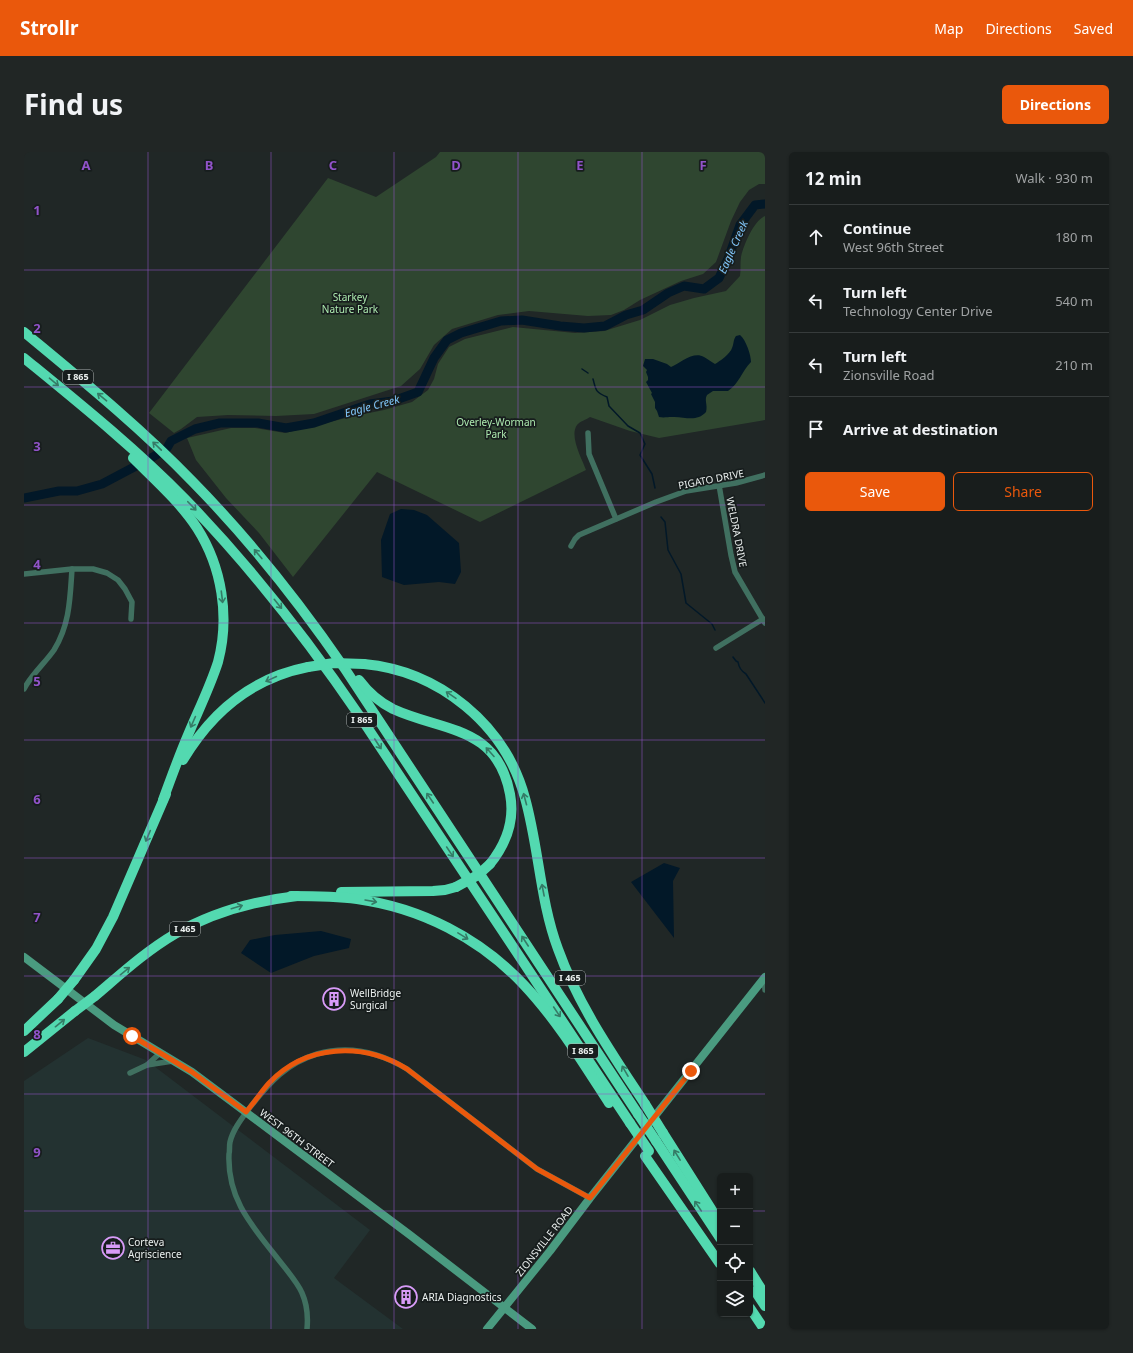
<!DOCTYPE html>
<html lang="en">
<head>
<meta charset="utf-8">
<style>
  :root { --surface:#181d1c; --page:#212625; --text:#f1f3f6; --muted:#9fa2a3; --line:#363b3b; --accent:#ea580c }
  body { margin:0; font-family:"Noto Sans",sans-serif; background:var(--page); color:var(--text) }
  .controls { position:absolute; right:12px; bottom:12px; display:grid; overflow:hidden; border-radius:6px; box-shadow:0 1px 3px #0004 }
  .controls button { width:36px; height:36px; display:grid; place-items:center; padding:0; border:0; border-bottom:1px solid var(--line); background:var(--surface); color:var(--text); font:20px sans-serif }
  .stop { position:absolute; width:12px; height:12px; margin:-9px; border:3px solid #ea580c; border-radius:50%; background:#fff }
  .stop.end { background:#ea580c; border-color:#fff; box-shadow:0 1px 4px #0008 }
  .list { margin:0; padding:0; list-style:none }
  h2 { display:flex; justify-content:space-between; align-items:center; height:52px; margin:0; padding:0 16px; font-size:17px }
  h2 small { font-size:13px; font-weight:400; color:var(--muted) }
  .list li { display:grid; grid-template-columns:26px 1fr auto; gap:12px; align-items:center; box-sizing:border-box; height:64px; padding:0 16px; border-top:1px solid var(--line) }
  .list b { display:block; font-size:15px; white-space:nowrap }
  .list p { margin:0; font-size:13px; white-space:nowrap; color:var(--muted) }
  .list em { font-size:13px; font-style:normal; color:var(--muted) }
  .actions { display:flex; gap:8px; padding:12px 16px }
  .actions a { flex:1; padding:9px 0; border:1px solid var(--accent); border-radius:6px; text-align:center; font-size:14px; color:var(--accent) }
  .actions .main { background:var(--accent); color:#fff }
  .icon { flex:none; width:22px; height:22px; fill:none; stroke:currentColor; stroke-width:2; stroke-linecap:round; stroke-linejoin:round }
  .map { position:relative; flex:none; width:741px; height:1177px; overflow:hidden; border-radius:6px }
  header { display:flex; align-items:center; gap:24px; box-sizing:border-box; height:56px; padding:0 20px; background:var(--accent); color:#fff }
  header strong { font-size:19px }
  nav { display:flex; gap:22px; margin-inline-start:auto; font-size:14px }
  .intro { display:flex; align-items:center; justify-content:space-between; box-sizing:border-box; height:96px; padding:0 24px }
  h1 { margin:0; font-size:28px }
  .button { padding:10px 18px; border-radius:6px; background:var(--accent); color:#fff; font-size:14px; font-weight:700 }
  main { display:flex; gap:24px; padding:0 24px }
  aside { flex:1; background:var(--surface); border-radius:6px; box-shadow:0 1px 3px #0004 }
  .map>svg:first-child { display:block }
</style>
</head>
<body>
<header>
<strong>Strollr</strong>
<nav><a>Map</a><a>Directions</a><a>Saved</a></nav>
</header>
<div class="intro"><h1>Find us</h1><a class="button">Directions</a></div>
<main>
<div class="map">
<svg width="741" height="1177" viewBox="0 0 741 1177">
  <rect width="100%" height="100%" fill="#202726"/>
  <polygon fill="#233231" points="64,886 122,908 346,1078 310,1126 379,1177 0,1177 0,929"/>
  <g fill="#2f4630">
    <polygon points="416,0 741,0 741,32 735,32 725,38 716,50 707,69 692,110 679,122 657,129 616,148 600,158 587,163 564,164 505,159 474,163 428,177 410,193 396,217 377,234 290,262 252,264 204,263 173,265 157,277 150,281 125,261 304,26 352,45 412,5"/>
    <path d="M741,64V268L635,286L606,279L566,265C562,268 556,269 553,273C545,284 558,307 562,318L456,370L353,320L269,425L235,381L202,346L172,308L163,286L207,276H231L261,281L330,264L360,258L388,250L404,238L410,227L414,212L425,195L441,187L489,175L551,181L580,179L616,168L646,153L670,146L702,139L716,124C717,118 716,111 717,105C719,94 730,68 741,64Z"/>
  </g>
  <g fill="#021828">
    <path d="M716,183C722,188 727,203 727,210C718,219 715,232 704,239H689L683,243C680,248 684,253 682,260C672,271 660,264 648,265C643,265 640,266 635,265L633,259L631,256V250L627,242L628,241L622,230L624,228V225L622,220L623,218L619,214L621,207H629L643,212L647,215C657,211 669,199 680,205C684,207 687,210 691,212C695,210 707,201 708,196C710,192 709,188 712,184Z"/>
    <polygon points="377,357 390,358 403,363 435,391 437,420 431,432 415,430 380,433 358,425 357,388 366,362"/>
    <polygon points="640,711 656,716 649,729 650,786 607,730"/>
    <polygon points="297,779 327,787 325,796 290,804 247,821 217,801 226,788 251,783"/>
  </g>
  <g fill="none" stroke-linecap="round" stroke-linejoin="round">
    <g stroke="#021828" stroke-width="1.5">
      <polyline points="558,217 564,221"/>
      <path d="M569,227C572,238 571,240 583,245L585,254L604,274L616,281L621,292L616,303L628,322L631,336"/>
      <polyline points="637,365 641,370 644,398 657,422 662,451 688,472 691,478"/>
      <path d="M709,505L712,509L714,510C715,516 717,519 722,522L741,551"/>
    </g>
    <polyline stroke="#021828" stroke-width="9" points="0,346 35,339 53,339 78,332 129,305 143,296 147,289 171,277 196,271 234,271 262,276 290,271 346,252 369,249 394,240 410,206 423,188 437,181 477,169 498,168 536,174 560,176 581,174 602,163 619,158 644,141 660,134 680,137 695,126 704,107 716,73 731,53 741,52"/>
    <g stroke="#407060" stroke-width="5.5">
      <polyline points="564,281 565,302 592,367"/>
      <polyline points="695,333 707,403 711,420 741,471"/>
      <polyline points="547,394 551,387 555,383 632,350 662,339 712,331 741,323"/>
      <polyline points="0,422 48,417 69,417 83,421 94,428 101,437 108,450 107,467"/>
      <polyline points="692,496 739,467"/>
      <path d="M0,537C7,523 21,511 30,498C46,472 46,446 48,417"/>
      <polyline points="736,831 741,835 741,838"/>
      <polyline points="123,913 136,901"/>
      <polyline points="106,921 123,913 149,909"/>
      <path d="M283,1177C284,1166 283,1152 278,1141C274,1131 261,1116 254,1107C228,1074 203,1047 205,1002C206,999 205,994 206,990C209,977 219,965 227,954C246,930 263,911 293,902C324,893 355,900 383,917L513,1017L566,1046"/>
    </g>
    <g stroke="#4a9b80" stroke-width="8">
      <polyline points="0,805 90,873 168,920 386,1083 508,1177"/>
      <polyline points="463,1177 526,1099 566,1046 741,825"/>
    </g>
    <g stroke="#53d9b0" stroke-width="10">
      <path d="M0,180C58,228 116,275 168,329C225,387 275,450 321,517L614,962"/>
      <path d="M0,206C55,251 111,296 161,347C227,415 284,488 337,566L606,971"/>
      <path d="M109,306C131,328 156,350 173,376C198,415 206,465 194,510C186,535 174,559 164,583C155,604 147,626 139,648"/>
      <path d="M340,512C415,519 481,572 501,646C515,696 516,749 534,797C554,853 589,903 621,952"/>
      <path d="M335,528C344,540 355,550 369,557C419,580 473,573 486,642C491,668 482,692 466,712"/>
      <path d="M159,608C187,561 228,526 284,515"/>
      <polyline points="317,740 409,739 421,738 432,735"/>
      <path d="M267,744C289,744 311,744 333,747C397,756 456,786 500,833C533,868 559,911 585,951"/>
      <polyline points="50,828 72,797 89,765 142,642"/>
      <path d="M71,844C97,822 122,799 151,782C189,760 230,749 273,744"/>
      <polyline points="0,879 34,847"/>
      <polyline points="0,900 51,859"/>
      <polyline points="639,981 696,1071"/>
      <polyline points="632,989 696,1086"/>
      <polyline points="621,1004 696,1112"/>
      <polyline points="726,1119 741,1143"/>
      <polyline points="731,1139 741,1154"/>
      <polyline points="726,1156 740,1177"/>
    </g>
    <g stroke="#53d9b0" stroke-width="10">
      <polyline points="284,515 310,511 340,512"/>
      <polyline points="432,735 454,723 466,712"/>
      <polyline points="34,847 50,828"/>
      <polyline points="51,859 71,844"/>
      <polyline points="621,952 639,981"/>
      <polyline points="614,962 632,989"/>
      <polyline points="606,971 625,999"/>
    </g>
  </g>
  <defs><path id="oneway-shaft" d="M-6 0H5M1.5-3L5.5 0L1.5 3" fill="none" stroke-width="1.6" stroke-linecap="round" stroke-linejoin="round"/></defs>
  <g stroke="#357b66">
    <use href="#oneway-shaft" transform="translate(30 230) rotate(40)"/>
    <use href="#oneway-shaft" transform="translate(78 245) rotate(-140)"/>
    <use href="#oneway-shaft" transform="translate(133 294) rotate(-136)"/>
    <use href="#oneway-shaft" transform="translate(168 354) rotate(46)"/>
    <use href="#oneway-shaft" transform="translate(234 402) rotate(-130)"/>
    <use href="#oneway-shaft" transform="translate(198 445) rotate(83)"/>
    <use href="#oneway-shaft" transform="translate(254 452) rotate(51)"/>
    <use href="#oneway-shaft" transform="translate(247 527) rotate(155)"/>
    <use href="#oneway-shaft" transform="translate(427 543) rotate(-146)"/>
    <use href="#oneway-shaft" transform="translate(169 570) rotate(114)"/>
    <use href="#oneway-shaft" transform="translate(354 592) rotate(57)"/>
    <use href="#oneway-shaft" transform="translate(466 600) rotate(-132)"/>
    <use href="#oneway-shaft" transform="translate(406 646) rotate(-124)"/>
    <use href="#oneway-shaft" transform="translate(501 647) rotate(-105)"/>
    <use href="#oneway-shaft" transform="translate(124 684) rotate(113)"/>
    <use href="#oneway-shaft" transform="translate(426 700) rotate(56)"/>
    <use href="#oneway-shaft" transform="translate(519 738) rotate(-101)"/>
    <use href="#oneway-shaft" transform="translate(347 749) rotate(10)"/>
    <use href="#oneway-shaft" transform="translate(213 755) rotate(-17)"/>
    <use href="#oneway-shaft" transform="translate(439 784) rotate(31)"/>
    <use href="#oneway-shaft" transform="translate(501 789) rotate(-123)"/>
    <use href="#oneway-shaft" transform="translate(101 819) rotate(-39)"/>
    <use href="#oneway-shaft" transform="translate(533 860) rotate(56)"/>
    <use href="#oneway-shaft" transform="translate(36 871) rotate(-39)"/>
    <use href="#oneway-shaft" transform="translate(601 919) rotate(-120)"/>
    <use href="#oneway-shaft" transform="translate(653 1003) rotate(-122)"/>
    <use href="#oneway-shaft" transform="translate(674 1054) rotate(-124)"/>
  </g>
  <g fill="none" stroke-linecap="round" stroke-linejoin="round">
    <path stroke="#ea580c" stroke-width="5" d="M108,884L168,920L222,960C230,951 237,940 245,931C282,892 339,890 383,917L513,1017L566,1046L667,919"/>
  </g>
  <path fill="none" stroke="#9153c9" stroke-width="1" stroke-opacity="0.55" d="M124,0V1177M247,0V1177M370,0V1177M494,0V1177M618,0V1177M0,118H741M0,235H741M0,353H741M0,471H741M0,588H741M0,706H741M0,824H741M0,942H741M0,1059H696M726,1059H741"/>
  <defs>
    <g id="building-ring" transform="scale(1.15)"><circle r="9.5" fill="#171d1d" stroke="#d89bf8" stroke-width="1.5"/><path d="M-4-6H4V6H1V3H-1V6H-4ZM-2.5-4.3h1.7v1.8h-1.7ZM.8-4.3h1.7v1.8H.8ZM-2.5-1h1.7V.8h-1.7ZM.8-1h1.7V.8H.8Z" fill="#d89bf8"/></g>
    <g id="office-ring" transform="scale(1.15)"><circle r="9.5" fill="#171d1d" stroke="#d89bf8" stroke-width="1.5"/><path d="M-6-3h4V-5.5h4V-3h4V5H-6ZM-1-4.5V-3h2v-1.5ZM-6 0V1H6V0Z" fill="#d89bf8"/></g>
  </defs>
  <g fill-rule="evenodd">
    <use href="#building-ring" x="310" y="847"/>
    <use href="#office-ring" x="89" y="1096"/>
    <use href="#building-ring" x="382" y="1145"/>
  </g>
  <g text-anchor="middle" stroke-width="3.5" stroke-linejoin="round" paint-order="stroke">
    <g fill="#171d1d" stroke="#abb1b0" stroke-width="1">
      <rect x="39" y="218" width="30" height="14" rx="3"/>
      <rect x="323" y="561" width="30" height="14" rx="3"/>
      <rect x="146" y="770" width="30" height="14" rx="3"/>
      <rect x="531" y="819" width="30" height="14" rx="3"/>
      <rect x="544" y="892" width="30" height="14" rx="3"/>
    </g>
    <g font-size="9" font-weight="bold" fill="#ebf0ef">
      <text x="54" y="228">I 865</text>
      <text x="338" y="571">I 865</text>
      <text x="161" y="780">I 465</text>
      <text x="546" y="829">I 465</text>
      <text x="559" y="902">I 865</text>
    </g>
    <g font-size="10" fill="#adeaaf" stroke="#171d1d">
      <text x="326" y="149">Starkey<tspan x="326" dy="12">Nature Park</tspan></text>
      <text x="472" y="274">Overley-Worman<tspan x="472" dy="12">Park</tspan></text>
    </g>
    <g font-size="10" fill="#ebf0ef" stroke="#171d1d">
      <text transform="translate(687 327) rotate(-11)" y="4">PIGATO DRIVE</text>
      <text transform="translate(713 380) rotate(79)" y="4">WELDRA DRIVE</text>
      <text transform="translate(273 986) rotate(37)" y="4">WEST 96TH STREET</text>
      <text transform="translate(520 1089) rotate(-52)" y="4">ZIONSVILLE ROAD</text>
    </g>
    <g font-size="10" fill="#ebf0ef" stroke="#171d1d" text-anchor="start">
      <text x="326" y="845">WellBridge<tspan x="326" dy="12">Surgical</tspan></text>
      <text x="104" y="1094">Corteva<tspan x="104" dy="12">Agriscience</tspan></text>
      <text x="398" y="1149">ARIA Diagnostics</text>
    </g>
    <g font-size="11" font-style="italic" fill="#81c7fb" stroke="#171d1d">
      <text transform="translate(709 95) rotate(-66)" y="4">Eagle Creek</text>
      <text transform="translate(348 254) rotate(-15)" y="4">Eagle Creek</text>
    </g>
  </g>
  <g font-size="13" text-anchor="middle" font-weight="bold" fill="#9153c9" stroke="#171d1d" stroke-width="3.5" stroke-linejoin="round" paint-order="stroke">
    <text x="62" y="18">A</text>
    <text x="185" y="18">B</text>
    <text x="309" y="18">C</text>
    <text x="432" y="18">D</text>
    <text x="556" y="18">E</text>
    <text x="679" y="18">F</text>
    <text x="13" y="63">1</text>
    <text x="13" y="181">2</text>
    <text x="13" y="299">3</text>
    <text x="13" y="417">4</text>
    <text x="13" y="534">5</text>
    <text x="13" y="652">6</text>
    <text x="13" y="770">7</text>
    <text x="13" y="887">8</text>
    <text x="13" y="1005">9</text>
  </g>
</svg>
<div class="controls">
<button>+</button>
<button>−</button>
<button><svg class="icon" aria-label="locate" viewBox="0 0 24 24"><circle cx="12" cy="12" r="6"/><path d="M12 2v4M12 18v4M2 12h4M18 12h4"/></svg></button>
<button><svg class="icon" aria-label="layers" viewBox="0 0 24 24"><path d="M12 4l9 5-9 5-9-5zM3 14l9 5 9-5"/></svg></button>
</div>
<div class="stop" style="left:108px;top:884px"></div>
<div class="stop end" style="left:667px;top:919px"></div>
</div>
<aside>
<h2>12 min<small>Walk · 930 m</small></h2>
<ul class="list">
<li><svg class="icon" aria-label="ahead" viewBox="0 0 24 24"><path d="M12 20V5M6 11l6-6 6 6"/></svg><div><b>Continue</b><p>West 96th Street</p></div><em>180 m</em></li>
<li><svg class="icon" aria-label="left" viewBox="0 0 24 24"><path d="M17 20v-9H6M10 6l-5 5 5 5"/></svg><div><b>Turn left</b><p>Technology Center Drive</p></div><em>540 m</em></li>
<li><svg class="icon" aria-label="left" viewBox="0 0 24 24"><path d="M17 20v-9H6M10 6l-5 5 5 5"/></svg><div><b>Turn left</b><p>Zionsville Road</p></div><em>210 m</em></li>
<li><svg class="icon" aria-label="arrive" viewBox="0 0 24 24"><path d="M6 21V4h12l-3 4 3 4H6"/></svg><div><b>Arrive at destination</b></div></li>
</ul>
<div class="actions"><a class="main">Save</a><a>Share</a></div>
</aside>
</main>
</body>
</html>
